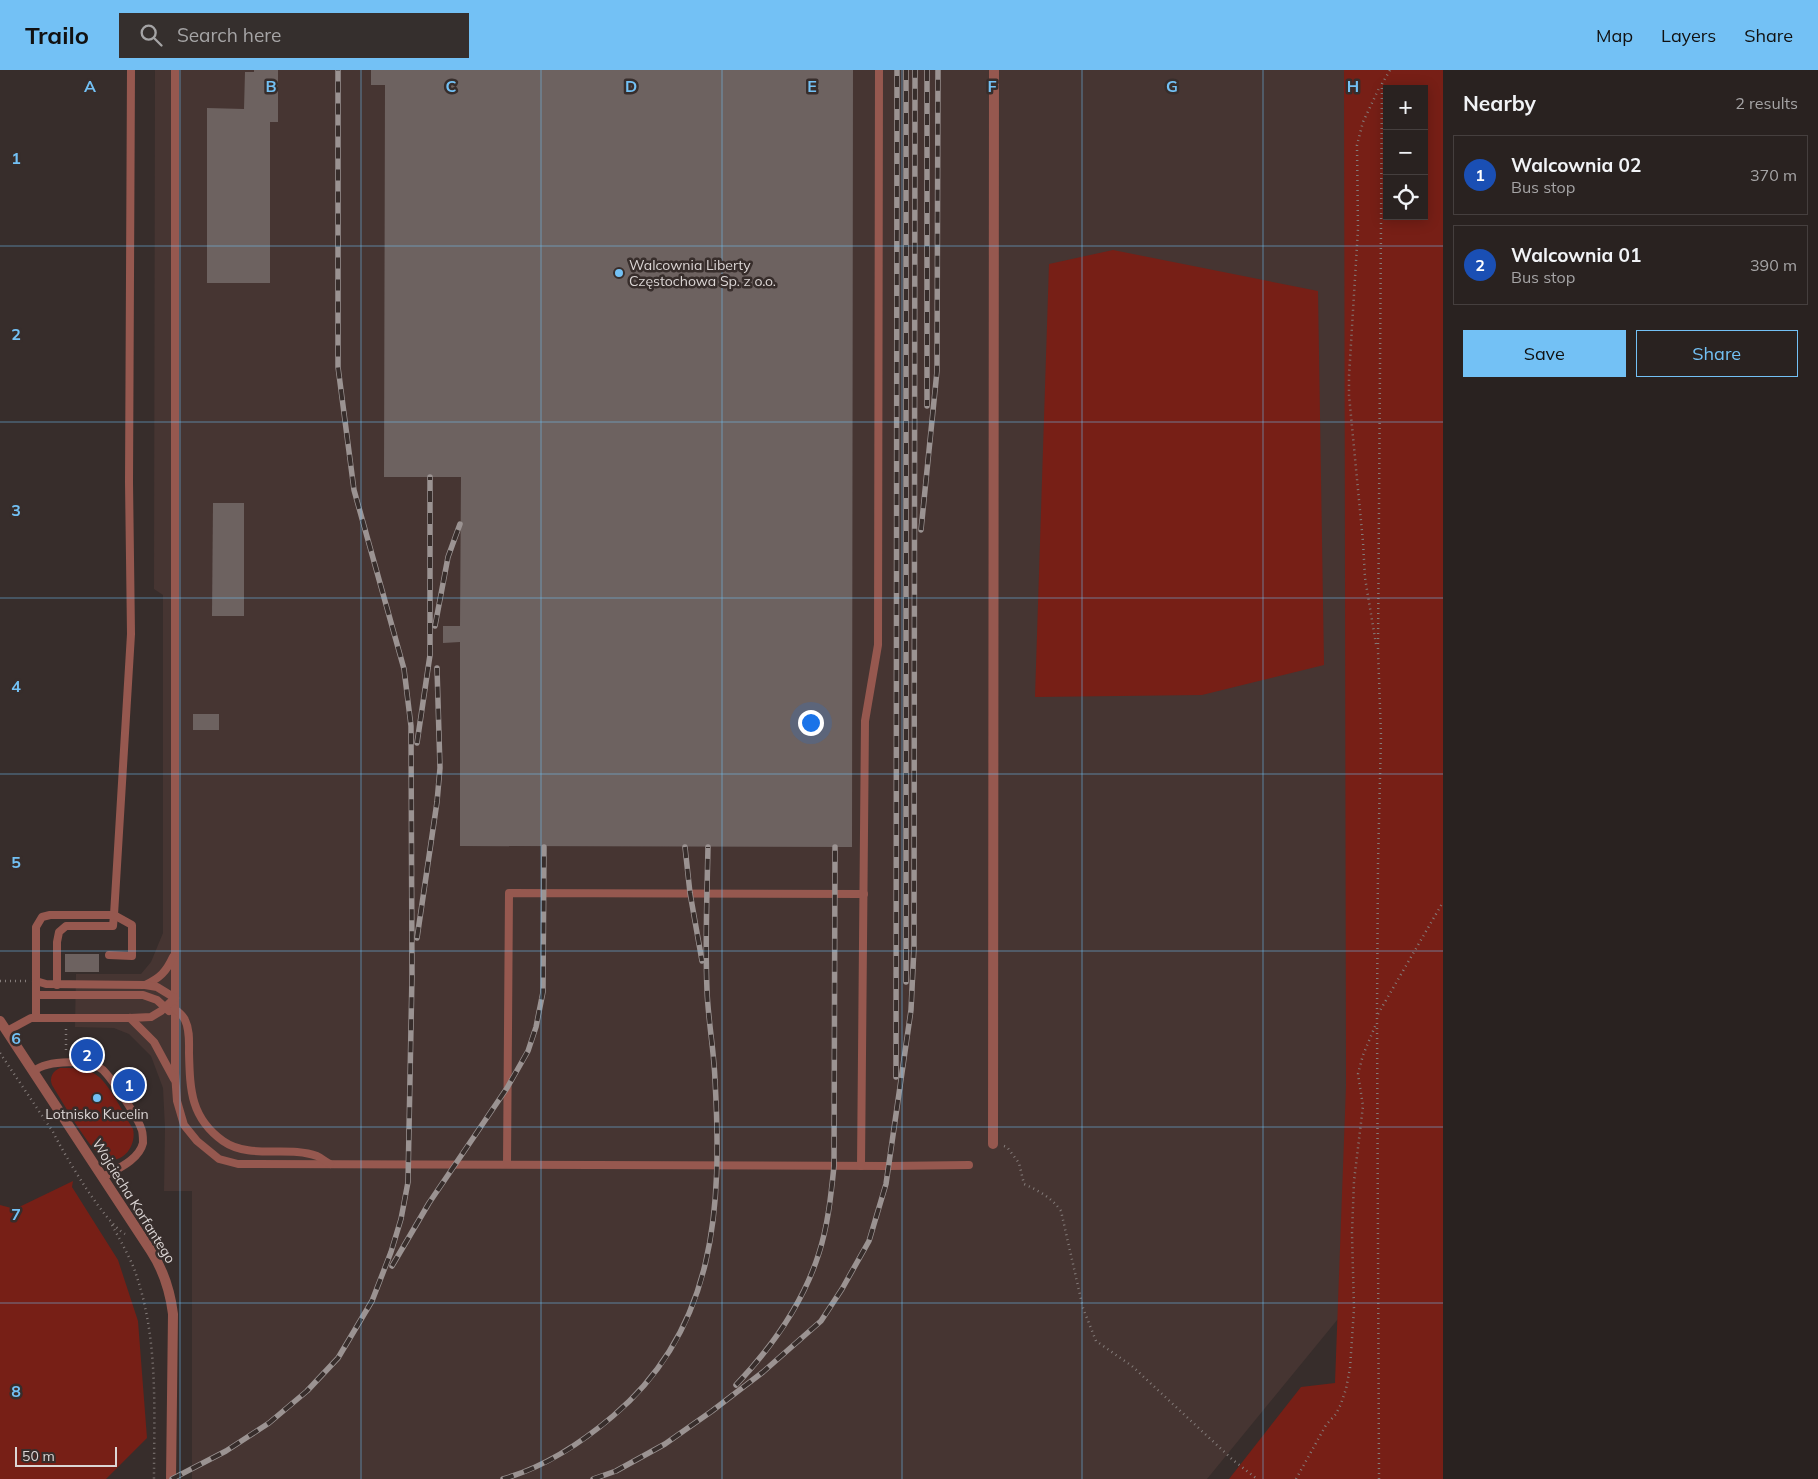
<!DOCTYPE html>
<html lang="en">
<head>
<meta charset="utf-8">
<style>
  :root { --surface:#292220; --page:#352f2d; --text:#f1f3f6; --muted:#a5a4a5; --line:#453f3e; --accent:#73c1f5 }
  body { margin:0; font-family:Mulish,sans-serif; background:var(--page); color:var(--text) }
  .controls { position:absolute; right:15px; top:15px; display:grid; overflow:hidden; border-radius:0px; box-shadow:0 2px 12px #0003 }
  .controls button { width:45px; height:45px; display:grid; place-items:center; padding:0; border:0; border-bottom:1px solid var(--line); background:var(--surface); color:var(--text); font:25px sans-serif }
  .scale { position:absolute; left:15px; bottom:12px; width:102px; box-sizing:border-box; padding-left:5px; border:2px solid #dcd6d5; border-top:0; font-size:14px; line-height:18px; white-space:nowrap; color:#dcd6d5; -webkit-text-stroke:4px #372d2b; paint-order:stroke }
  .you { position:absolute; left:810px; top:652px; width:18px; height:18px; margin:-12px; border:4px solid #fff; border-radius:50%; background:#1a73e8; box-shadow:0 0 0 8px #1a73e833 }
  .badge { display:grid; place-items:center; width:32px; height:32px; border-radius:50%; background:var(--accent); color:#fff; font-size:16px; font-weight:700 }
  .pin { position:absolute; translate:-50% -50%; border:2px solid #fff; box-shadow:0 1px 5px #0006 }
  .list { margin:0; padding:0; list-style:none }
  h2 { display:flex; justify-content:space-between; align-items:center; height:65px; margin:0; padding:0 20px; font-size:21px }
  h2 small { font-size:16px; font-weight:400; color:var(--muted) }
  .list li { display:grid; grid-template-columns:32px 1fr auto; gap:15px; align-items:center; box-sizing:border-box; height:80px; margin:0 10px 10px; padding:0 10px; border:1px solid var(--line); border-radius:0px }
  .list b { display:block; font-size:19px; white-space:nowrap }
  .list p { margin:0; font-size:16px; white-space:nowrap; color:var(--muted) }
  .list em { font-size:16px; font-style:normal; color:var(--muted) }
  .actions { display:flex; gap:10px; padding:15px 20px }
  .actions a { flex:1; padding:11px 0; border:1px solid var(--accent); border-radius:0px; text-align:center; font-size:18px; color:var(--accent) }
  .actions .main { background:var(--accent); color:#111 }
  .icon { flex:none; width:28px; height:28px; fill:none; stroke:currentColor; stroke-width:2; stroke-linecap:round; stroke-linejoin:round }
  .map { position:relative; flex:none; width:1443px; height:1409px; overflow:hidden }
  header { display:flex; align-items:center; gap:30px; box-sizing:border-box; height:70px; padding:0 25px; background:var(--accent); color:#111 }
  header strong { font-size:24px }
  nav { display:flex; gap:28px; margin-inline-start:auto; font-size:18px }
  .search { width:350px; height:45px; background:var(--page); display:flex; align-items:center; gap:12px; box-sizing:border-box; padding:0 18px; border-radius:0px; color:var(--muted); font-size:19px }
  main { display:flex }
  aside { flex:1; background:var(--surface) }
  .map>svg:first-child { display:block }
</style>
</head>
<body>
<header>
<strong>Trailo</strong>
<div class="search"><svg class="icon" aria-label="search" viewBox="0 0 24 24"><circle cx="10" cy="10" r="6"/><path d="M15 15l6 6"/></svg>Search here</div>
<nav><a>Map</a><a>Layers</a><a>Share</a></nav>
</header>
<main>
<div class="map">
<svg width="1443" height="1409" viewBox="0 0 1443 1409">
  <rect width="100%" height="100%" fill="#372d2b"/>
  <polygon fill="#463532" points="155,0 1365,0 1365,1216 1207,1409 192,1409 192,1121 164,1121 165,1058 163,1018 151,986 129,964 114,958 75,957 76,904 141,904 151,892 163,863 163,525 154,519"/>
  <g fill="#771f16" fill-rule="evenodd">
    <path d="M1344,0H1443V1409H1229L1301,1317L1335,1313L1346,1016ZM1387,19H1424V146H1387Z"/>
    <polygon points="1113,180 1318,221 1324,595 1202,625 1035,627 1049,194"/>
    <path d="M60,998C71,998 86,998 95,1004C108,1011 125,1046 133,1059C137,1076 122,1096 104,1088C90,1081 62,1031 52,1015C49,1007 53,1001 60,998Z"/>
    <polygon points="73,1111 72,1117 118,1190 138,1251 147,1368 106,1409 0,1409 0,1135 15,1139"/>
  </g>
  <g fill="#6d6260">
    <polygon points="254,0 278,0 278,52 270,52 270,213 207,213 207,38 244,39 245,2 254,2"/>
    <polygon points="371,0 853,0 852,777 460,776 460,572 443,573 443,556 460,556 461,407 384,407 385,15 371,15"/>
    <polygon points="213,433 244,433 244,546 212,546"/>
    <rect x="193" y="644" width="26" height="16"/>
    <rect x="65" y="884" width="34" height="18"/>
  </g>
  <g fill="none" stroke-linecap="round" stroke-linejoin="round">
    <g stroke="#847c7a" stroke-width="2.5" stroke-dasharray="1 4" stroke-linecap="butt">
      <polyline points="1376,574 1365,508 1363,472 1349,325 1349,306 1358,159 1357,75 1363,52 1380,16"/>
      <polyline points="0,911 26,911"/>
      <polyline points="1378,944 1443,832"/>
      <polyline points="66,959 66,983"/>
      <path d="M0,983L53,1062C65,1086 104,1152 125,1164"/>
      <path d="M1004,1076L1007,1077L1019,1093L1024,1114C1039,1121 1051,1127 1061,1141L1083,1238L1096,1271L1132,1296L1233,1390L1257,1409"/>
      <polyline points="134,1134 137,1134 141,1137 145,1150"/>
      <path d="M112,1155C119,1168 127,1182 133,1196C159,1264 154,1338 154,1409"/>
      <polyline points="1296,1409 1326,1355 1336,1344 1341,1334 1346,1319 1350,1298 1354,1239 1352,1163 1354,1111 1363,1036 1358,1004 1363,985 1376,954"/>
      <polyline points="1379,1409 1377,944 1378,793 1381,666 1378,580 1382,14 1390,0"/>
    </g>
    <g stroke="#96584f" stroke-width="8">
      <polyline points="175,0 175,1003 177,1031 184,1055 197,1071 219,1089 238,1094 889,1096 969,1095"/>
      <path d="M36,911L46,914L145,915C160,908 166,902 173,887"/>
      <polyline points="57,915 57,872 59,862 66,856 113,856 114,845 131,564 129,412 131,0"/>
      <polyline points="36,925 143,925 157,930 169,941"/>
      <path d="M175,939C178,942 183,945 185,950C190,960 189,972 189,983C190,1021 191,1048 223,1071C250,1090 288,1075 317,1086C321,1088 326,1092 330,1094"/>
      <polyline points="36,948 36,857 42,847 50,845 114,845 132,855 132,886 109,885"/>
      <polyline points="130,948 154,972 174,1009"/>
      <polyline points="7,961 31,948 130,948 151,947 161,941 175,928 157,917 145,915"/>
      <path d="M34,1001C47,990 90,989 103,1000C112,1009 137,1046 141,1058C143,1061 143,1069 143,1073C139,1090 117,1099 103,1107"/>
      <polyline points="507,1094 509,823 864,824"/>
      <polyline points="861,1096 865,651 878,575 879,0"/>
    </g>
    <polyline stroke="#96584f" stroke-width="10" points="993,1074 994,0"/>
    <path stroke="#96584f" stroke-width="10" d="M0,951L151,1181C164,1201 170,1220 173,1244L171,1409"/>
    <g stroke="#9b9392" stroke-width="5.5">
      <g id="rail">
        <polyline points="927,0 927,336"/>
        <polyline points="921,460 937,301 938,0"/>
        <polyline points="435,556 448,487 460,454"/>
        <polyline points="417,673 430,585 430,407"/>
        <polyline points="685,777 690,823 702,891"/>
        <polyline points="417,868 437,732 440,698 437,598"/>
        <polyline points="906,912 906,0"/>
        <polyline points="896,1007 897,0"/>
        <polyline points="392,1196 429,1133 507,1018 528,981 536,957 543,922 544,777"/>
        <path d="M736,1315C772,1277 803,1234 819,1183C828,1155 831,1125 834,1096L835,777"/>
        <polyline points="172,1409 226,1381 269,1353 307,1321 338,1288 372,1231 391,1182 401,1149 408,1112 412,905 411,656 404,599 354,420 338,297 338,0"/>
        <path d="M503,1409C545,1397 580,1374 613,1346C717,1258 722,1136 715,1010C714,980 708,950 707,920C705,873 707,824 708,777"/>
        <polyline points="593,1409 616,1401 665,1374 712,1341 763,1302 821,1251 842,1219 869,1171 886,1114 911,940 914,877 915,0"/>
      </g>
    </g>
    <use href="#rail" stroke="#372d2b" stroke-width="4" stroke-dasharray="11" stroke-linecap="butt"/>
  </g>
  <path fill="none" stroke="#73c1f5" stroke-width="1" stroke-opacity="0.55" d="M180,0V1409M361,0V1409M541,0V1409M722,0V1409M902,0V1409M1082,0V1409M1263,0V1409M0,176H1443M0,352H1443M0,528H1443M0,704H1443M0,881H1443M0,1057H1443M0,1233H1443"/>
  <g fill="#73c1f5" stroke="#372d2b" stroke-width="2">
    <circle cx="619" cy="203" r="5"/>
    <circle cx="97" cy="1028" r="5"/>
  </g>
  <g text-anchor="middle" stroke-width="5" stroke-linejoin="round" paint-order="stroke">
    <g font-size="14" fill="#dcd6d5" stroke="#372d2b" text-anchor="start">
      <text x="629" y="200">Walcownia Liberty<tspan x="629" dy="16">Częstochowa Sp. z o.o.</tspan></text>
      <text x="97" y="1049" text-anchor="middle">Lotnisko Kucelin</text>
    </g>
    <g font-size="14" fill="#dcd6d5" stroke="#372d2b">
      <text transform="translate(134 1131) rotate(58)" y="5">Wojciecha Korfantego</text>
    </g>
  </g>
  <g font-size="16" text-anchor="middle" font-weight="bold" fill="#73c1f5" stroke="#372d2b" stroke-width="5" stroke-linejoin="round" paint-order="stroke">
    <text x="90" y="22">A</text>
    <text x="271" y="22">B</text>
    <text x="451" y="22">C</text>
    <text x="631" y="22">D</text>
    <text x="812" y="22">E</text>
    <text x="992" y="22">F</text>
    <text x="1172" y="22">G</text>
    <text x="1353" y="22">H</text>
    <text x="16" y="94">1</text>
    <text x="16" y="270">2</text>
    <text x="16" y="446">3</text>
    <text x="16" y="622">4</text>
    <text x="16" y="798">5</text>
    <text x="16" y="974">6</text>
    <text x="16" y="1150">7</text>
    <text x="16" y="1327">8</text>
  </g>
</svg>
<div class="controls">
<button>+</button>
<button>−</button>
<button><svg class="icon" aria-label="locate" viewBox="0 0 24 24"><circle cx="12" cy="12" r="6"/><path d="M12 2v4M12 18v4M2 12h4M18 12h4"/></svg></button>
</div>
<div class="scale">50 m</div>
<div class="you"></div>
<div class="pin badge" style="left:129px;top:1015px;background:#1a4fb4">1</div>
<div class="pin badge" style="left:87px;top:985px;background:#1a4fb4">2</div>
</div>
<aside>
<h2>Nearby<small>2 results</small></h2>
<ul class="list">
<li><span class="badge" style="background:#1a4fb4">1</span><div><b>Walcownia 02</b><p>Bus stop</p></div><em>370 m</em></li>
<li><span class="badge" style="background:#1a4fb4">2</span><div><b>Walcownia 01</b><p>Bus stop</p></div><em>390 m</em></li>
</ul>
<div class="actions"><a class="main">Save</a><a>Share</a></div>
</aside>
</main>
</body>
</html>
